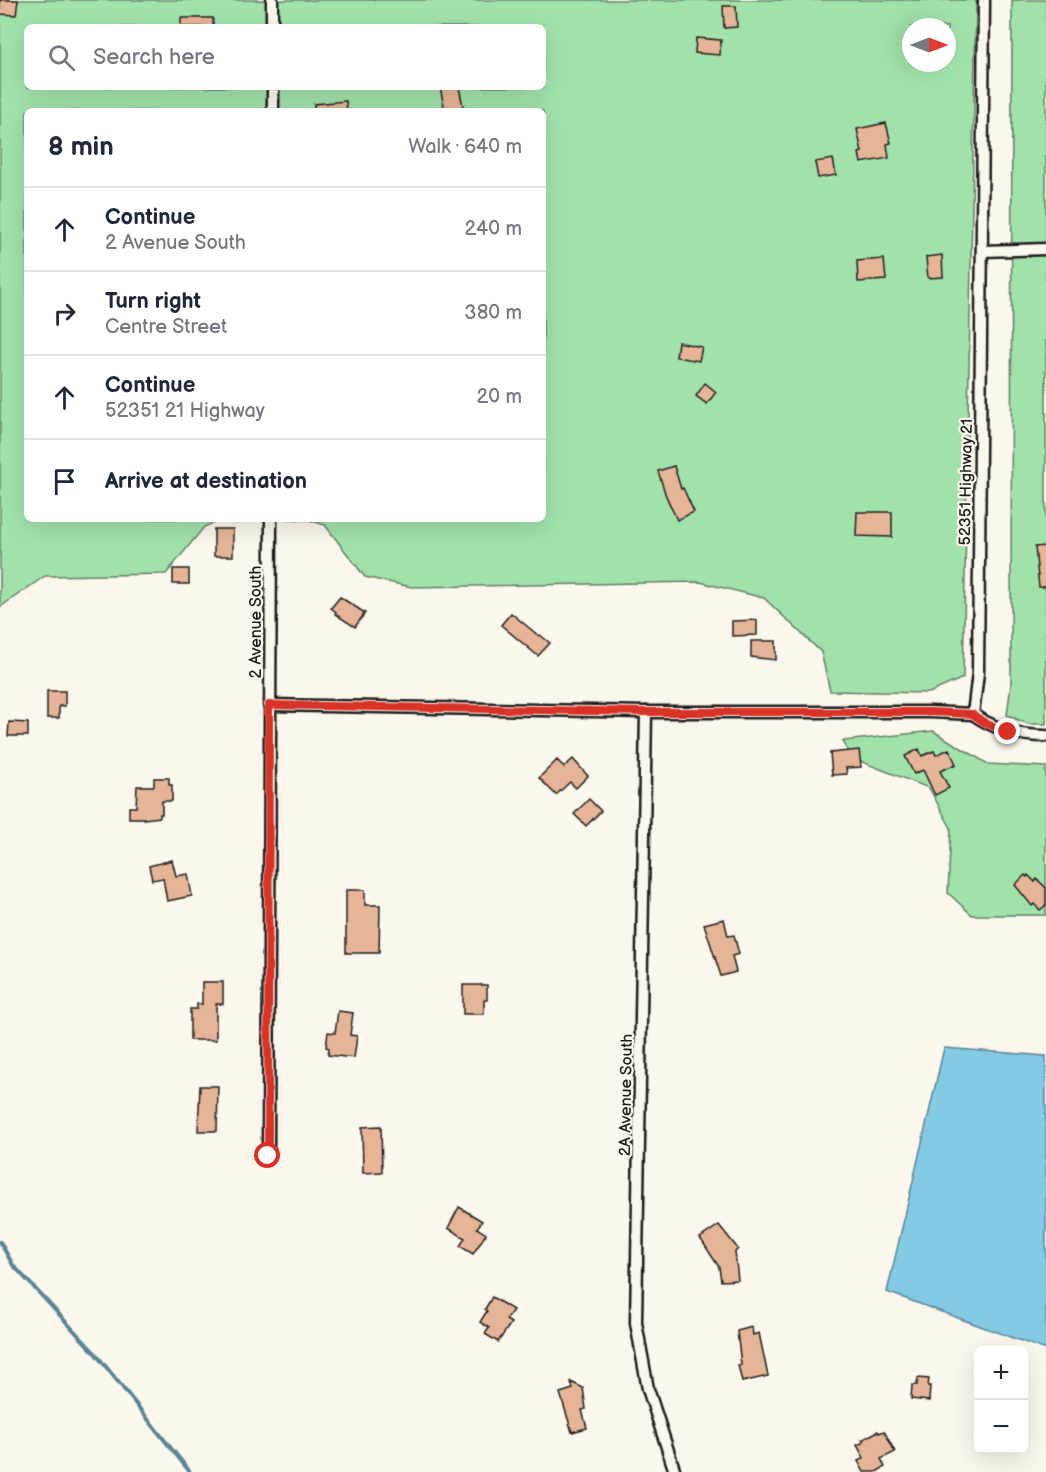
<!DOCTYPE html>
<html lang="en">
<head>
<meta charset="utf-8">
<style>
  :root { --surface:#fff; --page:#f2f2f3; --text:#1f2937; --muted:#747a83; --line:#e0e1e3 }
  body { margin:0; font-family:"Balsamiq Sans",sans-serif; background:var(--page); color:var(--text) }
  .controls { position:absolute; right:18px; bottom:18px; display:grid; overflow:hidden; border-radius:9px; box-shadow:0 6px 24px #0002 }
  .controls button { width:54px; height:54px; display:grid; place-items:center; padding:0; border:0; border-bottom:2px solid var(--line); background:var(--surface); color:var(--text); font:30px sans-serif }
  .compass { position:absolute; left:902px; top:18px; width:54px; height:54px; border-radius:50%; background:var(--surface); box-shadow:0 6px 24px #0002; rotate:90deg }
  .stop { position:absolute; width:18px; height:18px; margin:-14px; border:4px solid #d93025; border-radius:50%; background:#fff }
  .stop.end { background:#d93025; border-color:#fff; box-shadow:0 2px 6px #0008 }
  .list { margin:0; padding:0; list-style:none }
  h2 { display:flex; justify-content:space-between; align-items:center; height:78px; margin:0; padding:0 24px; font-size:26px }
  h2 small { font-size:20px; font-weight:400; color:var(--muted) }
  .list li { display:grid; grid-template-columns:39px 1fr auto; gap:18px; align-items:center; box-sizing:border-box; height:84px; padding:0 24px; border-top:2px solid var(--line) }
  .list b { display:block; font-size:22px; white-space:nowrap }
  .list p { margin:0; font-size:20px; white-space:nowrap; color:var(--muted) }
  .list em { font-size:20px; font-style:normal; color:var(--muted) }
  .icon { flex:none; width:33px; height:33px; fill:none; stroke:currentColor; stroke-width:2; stroke-linecap:round; stroke-linejoin:round }
  .map { position:relative; flex:none; width:1046px; height:1472px; overflow:hidden }
  .search { position:absolute; background:var(--surface); box-shadow:0 6px 24px #0002; left:24px; top:24px; width:522px; height:66px; display:flex; align-items:center; gap:15px; box-sizing:border-box; padding:0 21px; border-radius:9px; color:var(--muted); font-size:22px }
  .panel { position:absolute; background:var(--surface); box-shadow:0 6px 24px #0002; left:24px; top:108px; width:522px; height:414px; border-radius:9px }
  .map>svg:first-child { display:block }
</style>
</head>
<body>
<div class="map">
<svg width="1046" height="1472" viewBox="0 0 1046 1472">
  <rect width="100%" height="100%" fill="#fbf7ec"/>
  <filter id="ink" filterUnits="userSpaceOnUse"><feTurbulence type="fractalNoise" baseFrequency=".0167" numOctaves="2"/><feDisplacementMap in="SourceGraphic" scale="12" xChannelSelector="R" yChannelSelector="G"/><feConvolveMatrix kernelMatrix="1 2 1 2 8 2 1 2 1" color-interpolation-filters="sRGB"/></filter>
  <g filter="url(#ink)">
    <g fill="#a1e2ab" stroke="#5e7f64" stroke-width="1.5" fill-rule="evenodd">
      <path d="M0,0H976L963,678L929,693L830,691L821,652L764,598L700,582L411,587L365,577L325,525L309,520L284,519H543V111H27V519H222L204,527L166,574L45,576L0,607ZM27,27H543V87H27ZM911,27H947V63H911Z"/>
      <polygon points="1012,0 1046,0 1046,724 1028,724 1007,715 1011,684"/>
      <polygon points="933,731 988,764 1046,767 1046,915 972,915 948,893 951,828 929,788 852,758 843,741"/>
    </g>
    <polygon fill="#84cae5" stroke="#5a8495" stroke-width="1.5" points="944,1048 1046,1056 1046,1350 887,1292"/>
    <g fill="none" stroke-linecap="round" stroke-linejoin="round">
      <polyline stroke="#5a8495" stroke-width="4" points="0,1242 13,1265 95,1353 190,1472"/>
    </g>
    <g fill="#e6b597" stroke="#1c1c1c" stroke-width="1.5">
      <polygon points="0,0 18,0 16,15 0,14"/>
      <polygon points="723,6 736,6 737,27 724,28"/>
      <rect x="181" y="18" width="32" height="9"/>
      <polygon points="696,38 721,40 720,55 695,53"/>
      <polygon points="440,87 459,87 464,111 445,111"/>
      <polygon points="346,101 347,111 314,111 314,104"/>
      <polygon points="886,123 891,143 887,144 889,158 861,163 859,153 862,152 857,129"/>
      <polygon points="833,159 836,175 818,178 815,162"/>
      <polygon points="942,255 943,277 928,278 926,257"/>
      <polygon points="884,259 886,280 858,282 857,261"/>
      <polygon points="678,342 702,347 699,361 676,357"/>
      <polygon points="705,383 716,392 707,404 696,396"/>
      <polygon points="674,466 681,489 683,488 694,512 677,520 666,496 658,471"/>
      <polygon points="857,512 892,512 892,537 856,536"/>
      <rect x="214" y="529" width="19" height="27"/>
      <polygon points="1046,546 1046,587 1039,587 1035,547"/>
      <rect x="173" y="569" width="16" height="15"/>
      <polygon points="340,597 365,613 355,627 335,614 336,612 331,608"/>
      <polygon points="511,613 539,636 540,635 550,643 538,656 501,625"/>
      <polygon points="757,620 757,635 732,636 732,621"/>
      <polygon points="751,641 776,641 776,660 751,657"/>
      <polygon points="47,691 65,691 65,706 59,706 59,718 47,718"/>
      <polygon points="9,722 28,723 28,736 8,736"/>
      <polygon points="919,749 922,756 934,751 936,755 949,749 956,764 940,771 949,788 935,795 923,770 914,774 905,756"/>
      <polygon points="859,750 861,767 846,768 847,774 832,775 830,753"/>
      <polygon points="573,759 588,776 576,788 570,782 556,795 539,778 557,760 564,767"/>
      <polygon points="154,778 169,778 169,785 172,785 172,801 162,801 162,814 160,814 160,817 144,819 144,818 129,818 129,807 136,807 137,786 154,786"/>
      <polygon points="589,799 601,811 586,826 574,814"/>
      <polygon points="172,860 176,876 188,874 192,896 167,901 163,878 152,880 149,866"/>
      <polygon points="1025,875 1027,877 1028,875 1035,882 1037,879 1046,888 1046,905 1040,910 1034,904 1032,906 1015,885"/>
      <polygon points="346,890 365,890 365,905 380,905 379,953 346,953"/>
      <polygon points="724,919 728,936 734,935 739,954 732,956 736,972 721,976 704,924"/>
      <polygon points="202,982 223,982 223,1004 216,1004 216,1040 190,1040 190,1009 197,1009 197,1004 202,1004"/>
      <polygon points="463,985 487,985 487,1000 484,1000 484,1014 463,1014"/>
      <polygon points="338,1011 353,1013 350,1035 357,1036 354,1058 328,1055 329,1048 326,1047 328,1032 335,1033"/>
      <polygon points="200,1086 218,1086 217,1131 198,1131"/>
      <polygon points="381,1126 382,1172 363,1173 362,1127"/>
      <polygon points="459,1207 482,1221 477,1228 486,1234 473,1254 460,1246 465,1238 448,1228"/>
      <polygon points="719,1225 738,1249 735,1252 738,1280 721,1281 719,1267 700,1238"/>
      <polygon points="492,1297 513,1310 506,1320 511,1323 498,1342 485,1334 489,1328 480,1322 487,1311 485,1309"/>
      <polygon points="752,1327 753,1335 759,1333 768,1376 742,1382 738,1365 741,1365 737,1331"/>
      <polygon points="918,1378 929,1379 928,1386 930,1386 929,1401 911,1399 912,1385 917,1385"/>
      <polygon points="571,1382 583,1388 586,1409 582,1410 587,1428 572,1432 560,1393 573,1389"/>
      <polygon points="878,1431 879,1433 884,1431 895,1452 881,1459 885,1467 876,1472 864,1472 858,1461 864,1458 857,1445 864,1442 862,1440"/>
    </g>
    <g fill="none" stroke-linecap="round" stroke-linejoin="round">
      <g stroke="#1c1c1c" stroke-width="15">
        <g id="street">
          <polyline points="272,0 272,27"/>
          <polyline points="273,87 273,111"/>
          <polyline points="982,251 1046,249"/>
          <polyline points="269,705 646,712 930,712 973,714"/>
          <polyline points="646,712 636,1323 648,1389 675,1472"/>
          <polyline points="973,714 978,673 984,0"/>
          <path d="M973,714C995,730 1019,736 1046,736"/>
          <polyline points="268,1156 271,519"/>
        </g>
      </g>
      <use href="#street" stroke="#fbf7ec" stroke-width="10"/>
    </g>
  </g>
  <g fill="none" stroke-linecap="round" stroke-linejoin="round" filter="url(#ink)">
    <polyline stroke="#d93025" stroke-width="8" points="268,1156 269,705 646,712 930,712 972,714 987,724 1008,732"/>
  </g>
  <g text-anchor="middle" stroke-width="4.5" stroke-linejoin="round" paint-order="stroke">
    <g font-size="16" fill="#1c1c1c" stroke="#fbf7ec">
      <text transform="translate(965 482) rotate(-89)" y="6">52351 Highway 21</text>
      <text transform="translate(255 622) rotate(-90)" y="6">2 Avenue South</text>
      <text transform="translate(625 1095) rotate(-89)" y="6">2A Avenue South</text>
    </g>
  </g>
</svg>
<div class="controls">
<button>+</button>
<button>−</button>
</div>
<svg class="compass" viewBox="-18 -18 36 36"><path d="M0-13l5 13h-10z" fill="#e53935"/><path d="M0 13l5-13h-10z" fill="#747a83"/></svg>
<div class="stop" style="left:268px;top:1156px"></div>
<div class="stop end" style="left:1008px;top:732px"></div>
<div class="search"><svg class="icon" aria-label="search" viewBox="0 0 24 24"><circle cx="10" cy="10" r="6"/><path d="M15 15l6 6"/></svg>Search here</div>
<section class="panel">
<h2>8 min<small>Walk · 640 m</small></h2>
<ul class="list">
<li><svg class="icon" aria-label="ahead" viewBox="0 0 24 24"><path d="M12 20V5M6 11l6-6 6 6"/></svg><div><b>Continue</b><p>2 Avenue South</p></div><em>240 m</em></li>
<li><svg class="icon" aria-label="right" viewBox="0 0 24 24"><path d="M7 20v-9h11M14 6l5 5-5 5"/></svg><div><b>Turn right</b><p>Centre Street</p></div><em>380 m</em></li>
<li><svg class="icon" aria-label="ahead" viewBox="0 0 24 24"><path d="M12 20V5M6 11l6-6 6 6"/></svg><div><b>Continue</b><p>52351 21 Highway</p></div><em>20 m</em></li>
<li><svg class="icon" aria-label="arrive" viewBox="0 0 24 24"><path d="M6 21V4h12l-3 4 3 4H6"/></svg><div><b>Arrive at destination</b></div></li>
</ul>
</section>
</div>
</body>
</html>
